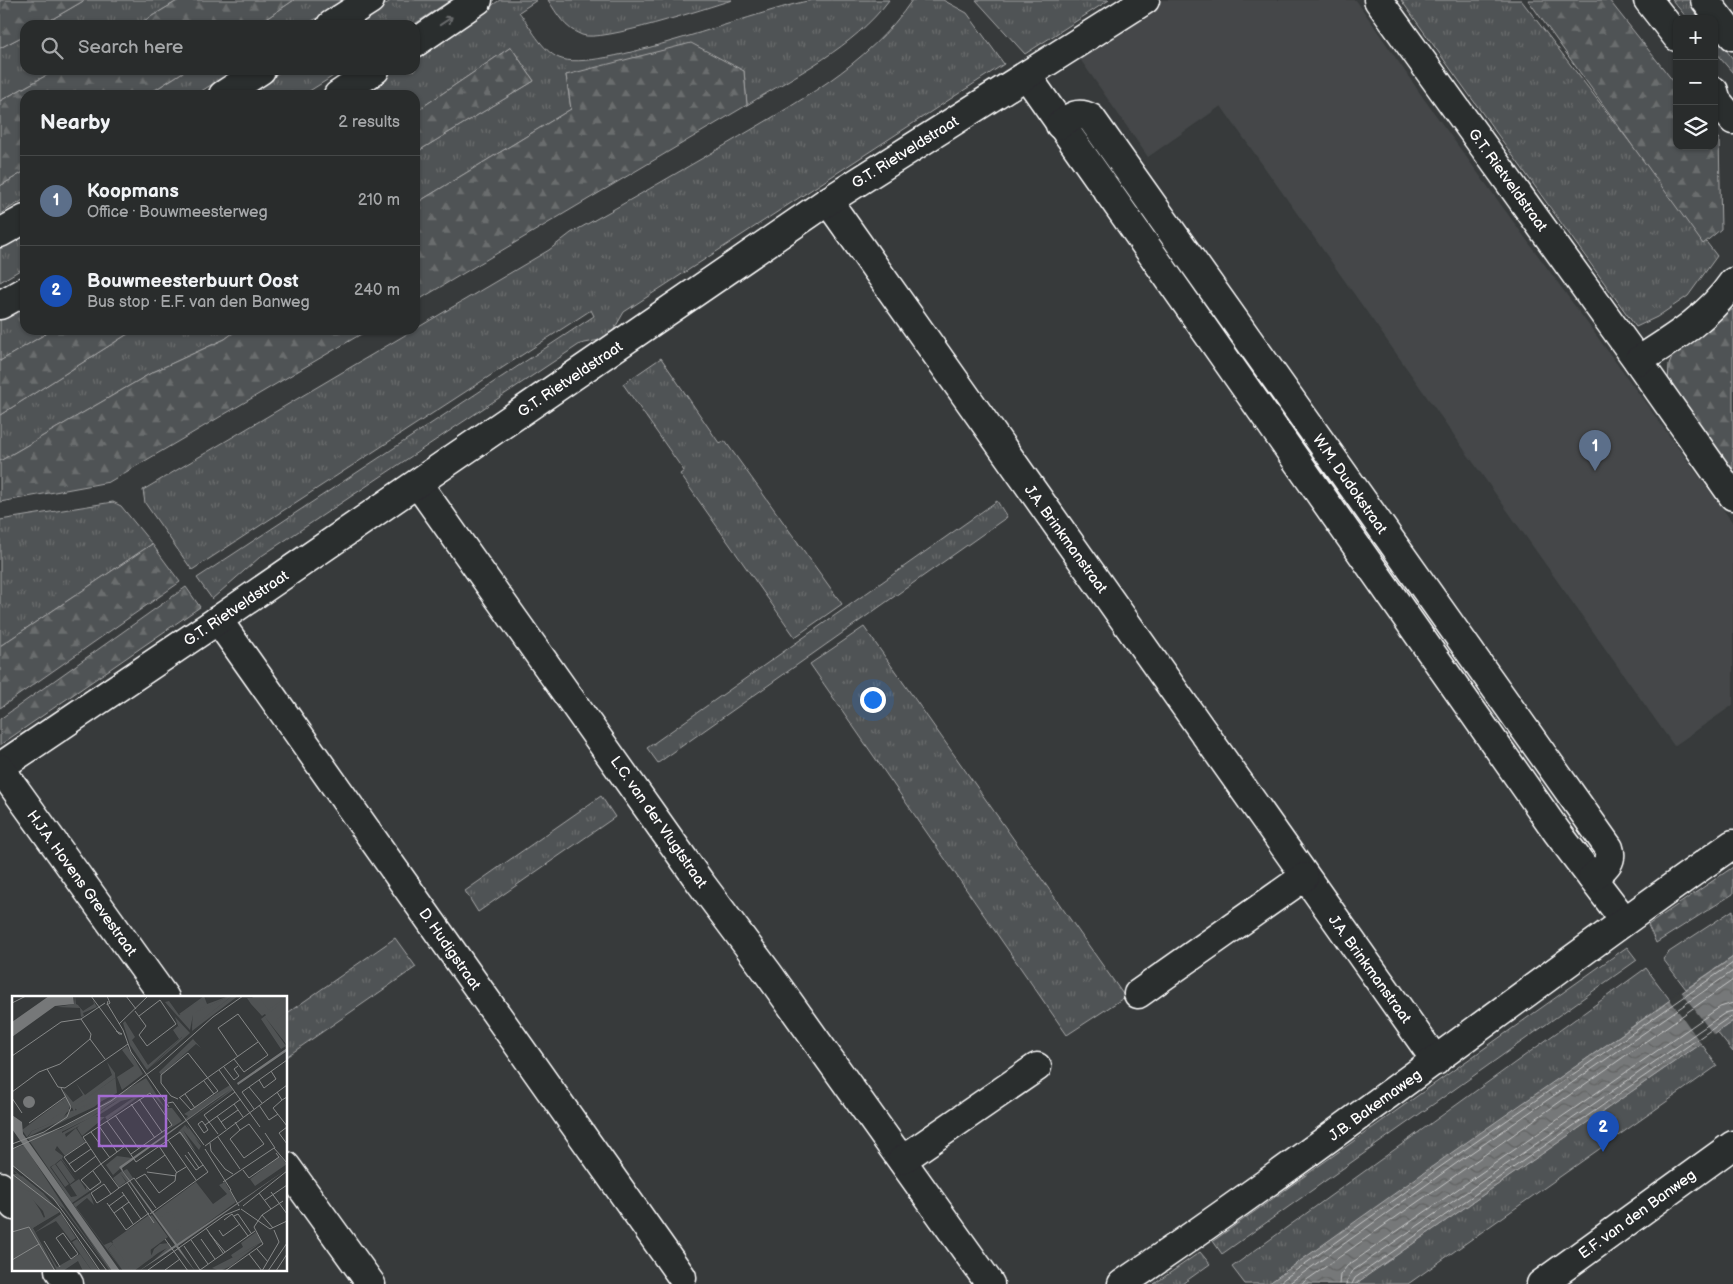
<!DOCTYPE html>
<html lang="en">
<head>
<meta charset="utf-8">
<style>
  :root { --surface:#292c2c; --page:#313434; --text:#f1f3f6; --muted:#a5a7a9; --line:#454848; --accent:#ea580c }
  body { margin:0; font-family:"Balsamiq Sans",sans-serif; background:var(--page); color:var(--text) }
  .controls { position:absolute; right:15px; top:15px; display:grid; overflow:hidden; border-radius:10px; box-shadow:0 1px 4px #0004 }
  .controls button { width:45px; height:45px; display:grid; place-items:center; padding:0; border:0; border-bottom:1px solid var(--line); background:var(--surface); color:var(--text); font:25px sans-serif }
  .you { position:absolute; left:872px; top:699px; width:18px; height:18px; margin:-12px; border:4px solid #fff; border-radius:50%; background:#1a73e8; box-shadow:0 0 0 8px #1a73e833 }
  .badge { display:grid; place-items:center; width:32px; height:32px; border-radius:50%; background:var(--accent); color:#fff; font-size:16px; font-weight:700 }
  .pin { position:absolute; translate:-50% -41px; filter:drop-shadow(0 1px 2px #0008) }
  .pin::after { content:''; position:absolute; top:26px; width:18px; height:15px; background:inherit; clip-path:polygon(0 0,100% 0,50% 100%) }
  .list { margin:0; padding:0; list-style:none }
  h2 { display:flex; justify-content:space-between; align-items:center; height:65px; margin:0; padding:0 20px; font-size:21px }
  h2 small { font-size:16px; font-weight:400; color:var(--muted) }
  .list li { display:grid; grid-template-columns:32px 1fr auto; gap:15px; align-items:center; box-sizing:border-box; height:90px; padding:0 20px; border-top:1px solid var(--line) }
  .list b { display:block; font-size:19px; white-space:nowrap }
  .list p { margin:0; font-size:16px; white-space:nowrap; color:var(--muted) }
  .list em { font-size:16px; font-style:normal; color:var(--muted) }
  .icon { flex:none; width:28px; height:28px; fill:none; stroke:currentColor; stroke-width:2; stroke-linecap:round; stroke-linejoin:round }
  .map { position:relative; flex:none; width:1733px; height:1284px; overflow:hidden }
  .search { position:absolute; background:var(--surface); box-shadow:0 1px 4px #0004; left:20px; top:20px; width:400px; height:55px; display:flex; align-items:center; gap:12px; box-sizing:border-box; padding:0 18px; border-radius:15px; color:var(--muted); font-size:19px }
  .panel { position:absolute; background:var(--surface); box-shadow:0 1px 4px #0004; left:20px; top:90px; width:400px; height:245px; border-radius:15px }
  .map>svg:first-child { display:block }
</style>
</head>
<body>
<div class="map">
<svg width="1733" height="1284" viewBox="0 0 1733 1284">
  <defs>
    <pattern id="grass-tufts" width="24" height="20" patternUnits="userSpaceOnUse" patternTransform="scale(1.25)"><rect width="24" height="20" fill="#505354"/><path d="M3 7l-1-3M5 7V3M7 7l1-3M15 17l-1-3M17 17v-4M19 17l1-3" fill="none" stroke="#6a6d6e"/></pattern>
    <pattern id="forest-firs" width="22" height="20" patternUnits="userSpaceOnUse" patternTransform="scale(1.25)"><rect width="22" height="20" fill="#505354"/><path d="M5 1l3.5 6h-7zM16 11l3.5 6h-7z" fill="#6a6d6e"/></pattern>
    <pattern id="water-waves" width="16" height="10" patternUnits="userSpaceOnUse" patternTransform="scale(1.25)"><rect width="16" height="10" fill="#767879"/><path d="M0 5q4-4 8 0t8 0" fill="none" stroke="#616262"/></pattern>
  </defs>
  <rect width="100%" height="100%" fill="#373a3b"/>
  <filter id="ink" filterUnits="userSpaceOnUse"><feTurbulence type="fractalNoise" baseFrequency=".02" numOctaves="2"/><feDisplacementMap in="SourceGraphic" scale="10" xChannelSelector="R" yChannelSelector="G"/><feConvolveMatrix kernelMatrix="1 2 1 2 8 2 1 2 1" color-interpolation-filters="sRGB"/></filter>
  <g filter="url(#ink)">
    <polygon fill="#444748" points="1121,0 1356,0 1424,99 1733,523 1733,705 1674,746 1221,106 1148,157 1064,36"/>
    <g fill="url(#grass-tufts)" stroke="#a8a9aa">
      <polygon points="85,0 179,0 137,25 42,25"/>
      <polygon points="294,0 345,0 306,25 257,25"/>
      <polygon points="392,0 451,0 413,25 353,25"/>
      <path d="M500,0H537L519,12C530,26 542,51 559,58C597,75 762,8 813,0C837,0 865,0 889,0C853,48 797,74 747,105L744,71L566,75L571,109L415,204V153L534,81L511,47L415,112V95H353L392,70H415V55Z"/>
      <path d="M548,0H732C706,8 601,43 582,35C564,28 558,15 548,0Z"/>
      <path d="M912,0H943L967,13L1004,64L624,312L609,338L580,344L260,557L212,599L197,578L594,316L591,310L192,570L145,503L143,490L549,250L571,233C624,204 675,174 727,144C793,105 869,65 912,0Z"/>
      <polygon points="976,0 1109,0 1025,54"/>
      <polygon points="1401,0 1521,0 1717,256 1688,296 1657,317 1636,327"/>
      <polygon points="1672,0 1689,0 1703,19 1688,19"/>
      <polygon points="1714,34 1733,59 1733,73 1714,51"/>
      <polygon points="25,35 25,70 56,70 0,101 0,48"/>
      <polygon points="186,70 235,70 195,95 147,95"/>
      <polygon points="283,70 343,70 303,95 244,95"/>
      <polygon points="25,171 25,199 0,214 0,186"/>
      <polygon points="25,231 25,267 0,282 0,245"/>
      <polygon points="25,296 25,330 52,330 0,361 0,311"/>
      <polygon points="134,330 237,330 225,339 153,372 0,461 0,415"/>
      <polygon points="661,358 719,443 725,441 842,604 795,637 680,474 684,471 623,384"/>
      <polygon points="997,501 1007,517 658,763 647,748"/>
      <polygon points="113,502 121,506 152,544 0,646 0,520"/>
      <polygon points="864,627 1125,997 1067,1035 810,664"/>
      <polygon points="601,796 615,817 478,912 465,891"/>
      <polygon points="1733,910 1733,957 1686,989 1663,959 1669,952"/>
      <polygon points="395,938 416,967 286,1057 286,1014"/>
      <polygon points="1627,947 1637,960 1222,1254 1213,1241"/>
      <polygon points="1646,968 1670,1000 1268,1284 1245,1284 1232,1267"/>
      <polygon points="1733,1021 1733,1052 1717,1032"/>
      <polygon points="1701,1043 1717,1066 1408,1284 1355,1284"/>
      <polygon points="1200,1252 1210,1264 1182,1284 1154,1284"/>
    </g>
    <g fill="url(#forest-firs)" stroke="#a8a9aa">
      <polygon points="0,0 85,0 42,25 25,25 25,35 0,48"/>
      <polygon points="179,0 294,0 257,25 137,25"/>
      <polygon points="1528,0 1609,0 1677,86 1677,146 1714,146 1714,134 1719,139 1721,229 1703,244"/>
      <polygon points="691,43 744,71 747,105 415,302 415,204 571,109 566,75"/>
      <polygon points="511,47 534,81 415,153 415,112"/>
      <polygon points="56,70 186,70 147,95 25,95 25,171 0,186 0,101"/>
      <polygon points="1733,309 1733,475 1668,383 1669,365 1674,352"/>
      <polygon points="52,330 134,330 0,415 0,361"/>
      <polygon points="237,330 368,330 109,482 0,502 0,461 153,372 225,339"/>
      <polygon points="152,544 180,582 0,708 0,646"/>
      <polygon points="186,587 200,607 0,745 0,719"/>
      <polygon points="1733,867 1733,894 1656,943 1648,925"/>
    </g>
    <polygon fill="url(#water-waves)" stroke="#adaeaf" points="1733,957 1733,1021 1355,1284 1268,1284 1454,1151"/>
    <polygon fill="#373a3b" points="1680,990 1715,1037 1702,1045 1669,998"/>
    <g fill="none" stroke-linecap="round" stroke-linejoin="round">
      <g stroke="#c8c9c9" stroke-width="1">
        <polyline points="1277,1284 1457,1155 1733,963"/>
        <polyline points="1288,1284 1461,1160 1733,971"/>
        <polyline points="1301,1284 1733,980"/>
        <polyline points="1339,1284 1340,1275 1347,1266 1720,1007 1733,1003"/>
        <polyline points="1346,1284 1351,1272 1725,1013 1733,1011"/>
        <polyline points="1352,1284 1355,1278 1728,1018 1733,1017"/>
      </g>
      <g stroke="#fff" stroke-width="31">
        <g id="minor">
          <polyline points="1378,0 1638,361 1733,496"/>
          <polyline points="1027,76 1557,832 1624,920"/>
          <path d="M1060,125C1071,116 1078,111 1091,118L1609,848C1614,863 1602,869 1592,878"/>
          <polyline points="828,201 1436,1061"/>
          <path d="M1638,361C1674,338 1709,317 1733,282"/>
          <polyline points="418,484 700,882 768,973 990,1284"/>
          <polyline points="218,620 682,1277"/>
          <polyline points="0,767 218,620 828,201 1145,0"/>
          <polyline points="0,768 165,998"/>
          <polyline points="1138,994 1304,877"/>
          <polyline points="902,1160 1037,1067"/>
          <polyline points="286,1166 371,1284"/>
          <polyline points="0,1186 14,1206"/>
          <polyline points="59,1270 69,1284"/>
          <path d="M1122,1284C1330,1143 1527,988 1733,844"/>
          <polyline points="1541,1284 1733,1145"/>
        </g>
      </g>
      <g stroke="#fff" stroke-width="31">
        <g id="major">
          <polyline points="1648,0 1677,37"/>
          <polyline points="1705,0 1733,36"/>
          <polyline points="1714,91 1717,101 1733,120"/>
        </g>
      </g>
      <g stroke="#fff" stroke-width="31">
        <g id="highway">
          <polyline points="331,25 370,0"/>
          <polyline points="415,43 478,0"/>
          <polyline points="223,95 261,70"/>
          <polyline points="338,95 375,70"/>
          <polyline points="0,233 25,219"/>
          <polyline points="0,305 25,291"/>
        </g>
      </g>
      <use href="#minor" stroke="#2a2d2e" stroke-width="28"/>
      <use href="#major" stroke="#2a2d2e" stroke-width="28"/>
      <use href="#highway" stroke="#2a2d2e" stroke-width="28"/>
    </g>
    <defs><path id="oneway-shaft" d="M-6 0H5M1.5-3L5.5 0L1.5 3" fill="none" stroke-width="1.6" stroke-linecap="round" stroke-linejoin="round" transform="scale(1.25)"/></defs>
    <use stroke="#6a6c6d" href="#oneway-shaft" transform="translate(446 21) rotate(-34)"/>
  </g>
  <g text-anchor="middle" stroke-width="4" stroke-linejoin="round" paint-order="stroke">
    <g font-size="15" fill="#fff" stroke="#2a2d2e">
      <text transform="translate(905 152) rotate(-32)" y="5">G.T. Rietveldstraat</text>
      <text transform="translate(1508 180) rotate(54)" y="5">G.T. Rietveldstraat</text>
      <text transform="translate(570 379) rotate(-34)" y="5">G.T. Rietveldstraat</text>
      <text transform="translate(1350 484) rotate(55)" y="5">W.M. Dudokstraat</text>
      <text transform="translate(1066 539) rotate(54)" y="5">J.A. Brinkmanstraat</text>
      <text transform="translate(236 608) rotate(-34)" y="5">G.T. Rietveldstraat</text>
      <text transform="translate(659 822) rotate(55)" y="5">L.C. van der Vlugtstraat</text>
      <text transform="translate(82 883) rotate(54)" y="5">H.J.A. Hovens Grevestraat</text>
      <text transform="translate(450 949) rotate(55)" y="5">D. Hudigstraat</text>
      <text transform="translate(1370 969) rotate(54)" y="5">J.A. Brinkmanstraat</text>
      <text transform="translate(1375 1105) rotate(-36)" y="5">J.B. Bakemaweg</text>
      <text transform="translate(1637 1214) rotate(-36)" y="5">E.F. van den Banweg</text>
    </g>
  </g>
  <g transform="translate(12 996)">
    <rect width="275" height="275" fill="#373a3b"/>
    <path d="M63,0L64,8L66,9L71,15L82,8L81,4L85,11L71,17L72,20L64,23L69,21L68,12L45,11L62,8ZM192,0L195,8L217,0L183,18L180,31L220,0H226L180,35L181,18H167ZM239,0H275V49L253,18L250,20L239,8L235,2H241ZM163,21L178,37L138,72L170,41ZM181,43L189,52L184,48L149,79L147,76ZM115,50L131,78L110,94L105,81L122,70L110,54ZM103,78L105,97L35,134L59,115L65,114L59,109L65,108L103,82ZM134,82L153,112L139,97L125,102L95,124L93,121L70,140L65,132L67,130L53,138L54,141L64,132L73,146L53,160L45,150L43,154L51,160L50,163L64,183L49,163L43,168L57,188L43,168L38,171L59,201L65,200L58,189L67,183L74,194V191L77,194L94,184L60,207L10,134L50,104L58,114L40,127L20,135L15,141L49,133ZM121,102L93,121H84L109,105ZM107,103L86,117L50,137V134ZM218,89L221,94L174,127L219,94L172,125L176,120L172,118ZM174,128L190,149L183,142L189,150L187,154L171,134L184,156L166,136L173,129L177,134ZM105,160L120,162L101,179L94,169ZM268,160L275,168L243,190L238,183ZM0,173L31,197L48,216L19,233L18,230L33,221L31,215L18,201L0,193V178H5ZM115,173L121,182L115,186L108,177L114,186L107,191L101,182L110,175L117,182L111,175ZM184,186L201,208L215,198L207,189L213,186L224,206L165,249L142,217ZM78,197L82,209L75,202L70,206L76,213L70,206L64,211L92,249L99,246L101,248L96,253L111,275L61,208ZM55,211L100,275H98ZM49,218L64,242L59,245L44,225L22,237ZM137,219L139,261L142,253L148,248L157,247L160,252L142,264L155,252L146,257L122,275L100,245ZM65,243L87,275H80L60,246ZM247,248L219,270L208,275L200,272Z" fill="#505354" fill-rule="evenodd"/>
    <path d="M217,0H220L180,32L181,19L178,34L153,6L157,5L167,19L190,3L194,9L183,17ZM247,0H272L273,2L256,14ZM275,3V16L264,24L269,32L275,28L272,35L275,49L253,21L274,50L269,53L249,23ZM113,25L123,41L120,44L136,69L167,43L161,34L166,30L172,39L135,74L118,49L111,27ZM95,66L103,77V82L65,109H59L50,124L16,141L20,135L39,127L40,123L56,113L50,104L53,102L52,95L61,106L71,99L64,87L73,99L100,79ZM92,91L97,97L66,113L64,110ZM101,96L82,111L56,123L62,116L59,109H64L63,116ZM107,102L78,122L45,138L50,134ZM155,112H160L170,125L151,137L160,130L152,115ZM12,149L53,212L98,275L52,213L0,169V153ZM43,168L57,188L53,191L39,171ZM10,180L31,197L42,210L38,213L21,197L3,189ZM244,236L250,246L221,262L219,259L231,251L229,247ZM30,246L45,271L68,258L80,275H71L66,265L51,275H45ZM101,248L119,273L117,275H111L96,253Z" fill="#505354"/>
    <path d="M49,164L63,184L58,188L44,168ZM0,190L18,199L28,214L33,224L21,232L44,275H0ZM158,215L169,231L159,238L147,222ZM140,219L156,241L137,255L141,261L119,275L100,247Z" fill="#505354"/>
    <path d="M37,0H61L62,8L43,10L0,41V26ZM275,52V55L226,89L225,87ZM218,93L110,172L111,175L165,248L275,173L166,250L183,275L164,251L127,275L163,249L107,171ZM11 106a6 6 0 1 1 12 0a6 6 0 1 1-12 0ZM0,119L10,126L11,138L108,275H100L0,133Z" fill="#767879"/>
    <path fill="none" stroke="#878989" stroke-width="1" d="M79,0L107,38H110L104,35M95,0L98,7L95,9L96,5M114,0L124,13M0,7L14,0M96,9L111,34L119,56L157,111M123,15L134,30L127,39L135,50L164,28L148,4L127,20M107,28L136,0M78,43L93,63M0,60L49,26L69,23L93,7M222,63L232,76L256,59L226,18L206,32L226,61M212,71L222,84L227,80L222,73L226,70M35,73L46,91L53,92L116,48M207,74L248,131M247,84L252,92L264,83L259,75M192,85L202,98M237,91L250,107M0,96L27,76L48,68L78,43L79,38L69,23M265,96L270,104L275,101M173,98L183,112M0,102L10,117M167,102L246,46M127,103L150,136M166,103L159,100L149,87V79L176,57L206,95L179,114L168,102M270,104L261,112L275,130M156,107L161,106L192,149M119,108L143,142M222,108L231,121M247,109L257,124L266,118M242,113L230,96L275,64M103,119L127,153M205,120L214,133M95,125L113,150M209,126L226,114M223,126L228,134L237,128L252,148L232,162L218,143L228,134M17,127L53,101M193,129L196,134L192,137L186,128L190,125L193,129L229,103M87,130L105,156M275,131L267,137L275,148M79,136L98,162M253,137L263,152M206,138L192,119L223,96M206,141L228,173M156,144L184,184M74,146L52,161L63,176L84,160M198,147L199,155L213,173L221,178M0,148L32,136L55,121L59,111L49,92M147,150L165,177M193,150L275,89M0,153L52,130L99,105L146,70L201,21L231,0M193,153L219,194M176,156L187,172M173,159L184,174L191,169M57,168L79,153M0,169L41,202L95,275M134,173L153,159M231,174L237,182L267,161L264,157M81,175L89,186L78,194L69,184L89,168L71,141L138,97L160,129L119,158M135,176L164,180M0,178L47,214L88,275M124,183L133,178L147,197L163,185L164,177L174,171M115,186L142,227M211,186L262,152L275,167M218,194L227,210M259,196L275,218M247,197L259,213M99,198L92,188L79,197L85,207L99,198L107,192M253,204L275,189M117,206L129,223M95,207L114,234L137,217M97,210L112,199M231,210L275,175M110,211L121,228M229,213L258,233L275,225M102,217L117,206L110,196M138,218L196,176L168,136L124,166L113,150L89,168L107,192L122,182L144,212M250,219L261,232M222,220L226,218L239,237M212,224L220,218L236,240M194,232L211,257M207,234L211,240L228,228M0,236L17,231L43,275M51,237L66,258L59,263L44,242ZM197,237L213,256M153,243L176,275M189,243L203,263M179,244L196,268M32,245L48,271M172,250L188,274L243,235M245,253L256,266M237,258L250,275M0,264L27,248M136,274L213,219L228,213M153,274L168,263M213,275L251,248L242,231L250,219L271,205M250,275L267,246L262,234M256,275L275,247M264,275L275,258"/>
    <path fill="#a36bd2" fill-opacity="0.15" stroke="#a36bd2" stroke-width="2.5" d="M87,100H154V150H87Z"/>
    <rect width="275" height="275" fill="none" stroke="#fff" stroke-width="2.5"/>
  </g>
</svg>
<div class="controls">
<button>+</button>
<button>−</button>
<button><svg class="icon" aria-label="layers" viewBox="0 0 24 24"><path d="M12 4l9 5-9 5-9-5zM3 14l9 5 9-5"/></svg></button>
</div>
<div class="you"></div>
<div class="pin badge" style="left:1595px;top:471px;background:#5c6f8a">1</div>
<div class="pin badge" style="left:1603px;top:1152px;background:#1a4fb4">2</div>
<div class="search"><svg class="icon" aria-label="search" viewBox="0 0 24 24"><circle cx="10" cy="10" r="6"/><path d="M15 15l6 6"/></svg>Search here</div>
<section class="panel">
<h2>Nearby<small>2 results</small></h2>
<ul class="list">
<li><span class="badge" style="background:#5c6f8a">1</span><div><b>Koopmans</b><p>Office · Bouwmeesterweg</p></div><em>210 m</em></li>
<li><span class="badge" style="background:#1a4fb4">2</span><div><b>Bouwmeesterbuurt Oost</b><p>Bus stop · E.F. van den Banweg</p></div><em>240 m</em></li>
</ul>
</section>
</div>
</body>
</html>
